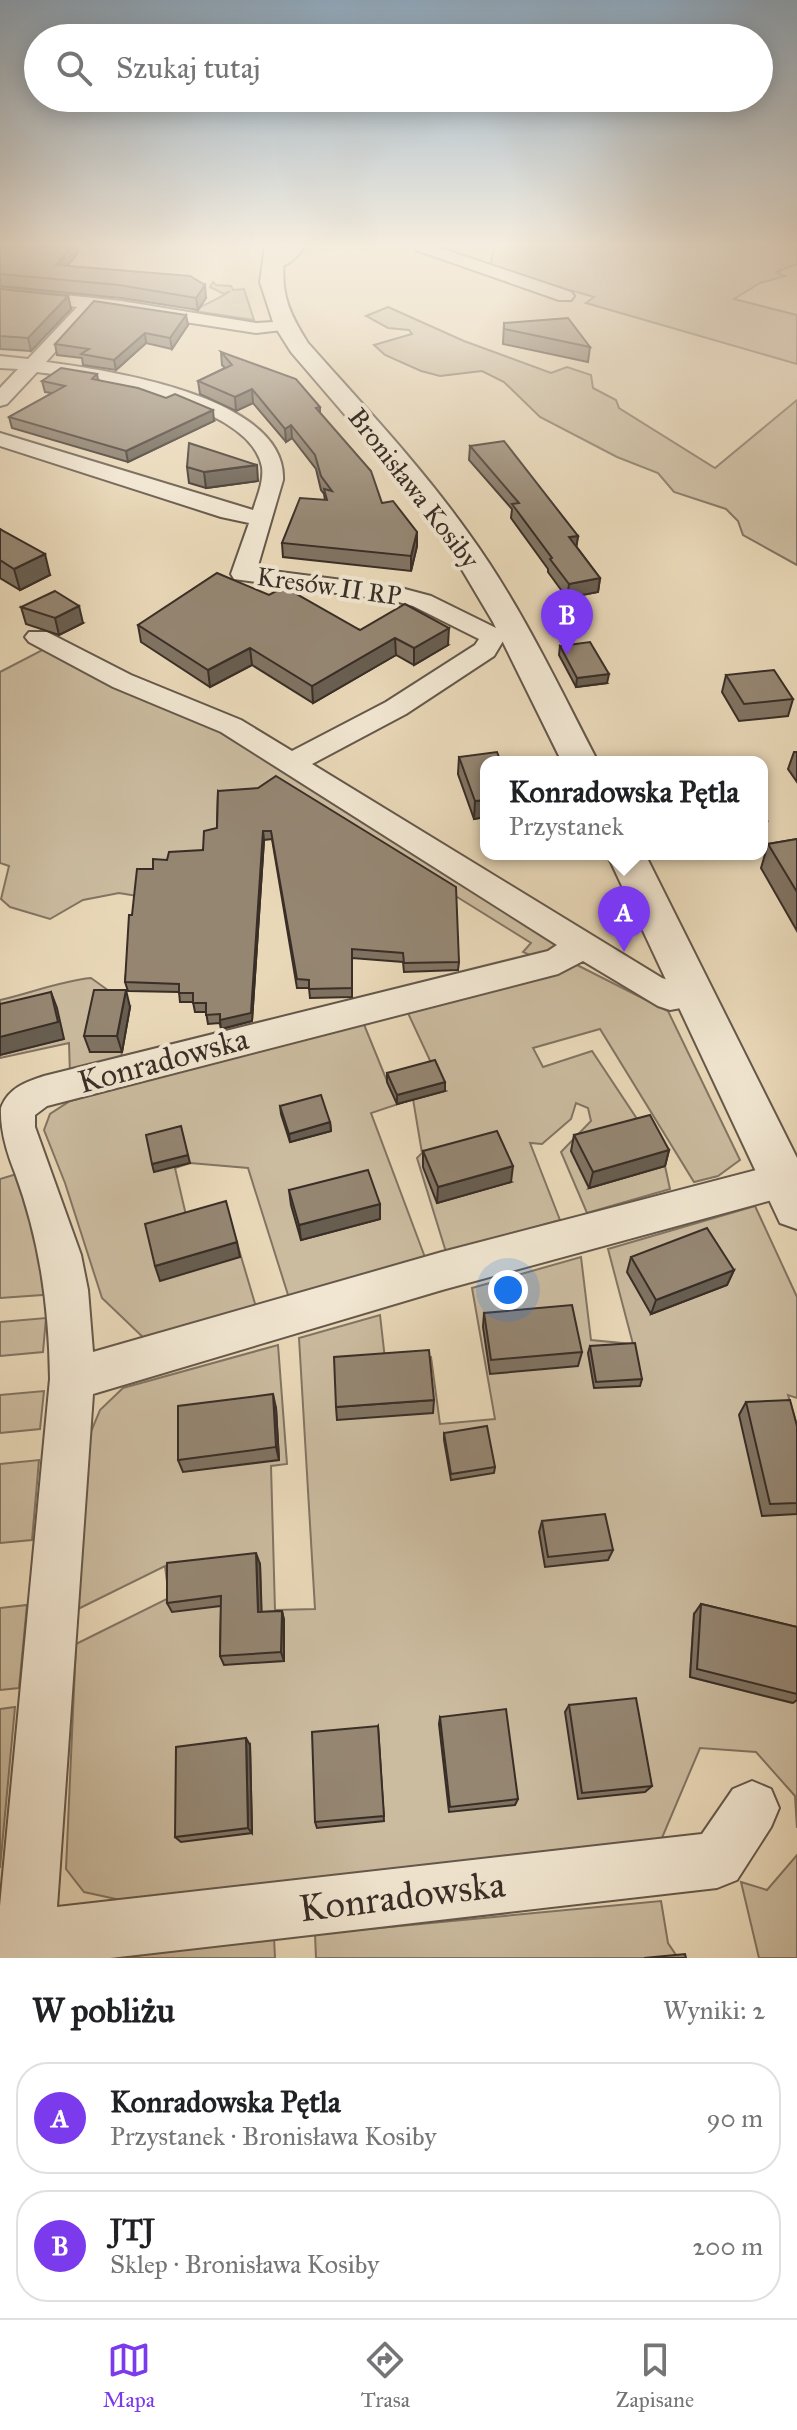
<!DOCTYPE html>
<html lang="pl">
<head>
<meta charset="utf-8">
<style>
  :root { --surface:#fff; --page:#f6f6f6; --text:#202124; --muted:#757577; --line:#e0e0e0; --accent:#7c3aed }
  body { margin:0; font-family:"IM FELL Great Primer",serif; background:var(--page); color:var(--text) }
  .you { position:absolute; left:508px; top:1290px; width:28px; height:28px; margin:-20px; border:6px solid #fff; border-radius:50%; background:#1a73e8; box-shadow:0 0 0 12px #1a73e833 }
  .badge { display:grid; place-items:center; width:52px; height:52px; border-radius:50%; background:var(--accent); color:#fff; font-size:26px; font-weight:700 }
  .pin { position:absolute; translate:-50% -66px; filter:drop-shadow(0 2px 4px #0008) }
  .pin::after { content:''; position:absolute; top:42px; width:28px; height:24px; background:inherit; clip-path:polygon(0 0,100% 0,50% 100%) }
  .popup { position:absolute; left:480px; top:756px; width:288px; height:104px; box-sizing:border-box; display:grid; place-content:center; border-radius:16px; background:var(--surface); filter:drop-shadow(0 2px 6px #0005); font-size:26px; white-space:nowrap; color:var(--muted) }
  .popup b { font-size:30px; color:var(--text) }
  .popup::after { content:''; position:absolute; left:50%; top:100%; margin-left:-16px; border:16px solid transparent; border-top-color:var(--surface) }
  .list { margin:0; padding:0; list-style:none }
  h2 { display:flex; justify-content:space-between; align-items:center; height:104px; margin:0; padding:0 32px; font-size:34px }
  h2 small { font-size:26px; font-weight:400; color:var(--muted) }
  .list li { display:grid; grid-template-columns:52px 1fr auto; gap:24px; align-items:center; box-sizing:border-box; height:112px; margin:0 16px 16px; padding:0 16px; border:2px solid var(--line); border-radius:32px }
  .list b { display:block; font-size:30px; white-space:nowrap }
  .list p { margin:0; font-size:26px; white-space:nowrap; color:var(--muted) }
  .list em { font-size:26px; font-style:normal; color:var(--muted) }
  .icon { flex:none; width:44px; height:44px; fill:none; stroke:currentColor; stroke-width:2; stroke-linecap:round; stroke-linejoin:round }
  .map { position:relative; flex:none; width:797px; height:1958px; overflow:hidden }
  .search { position:absolute; background:var(--surface); box-shadow:0 4px 20px #0003; left:24px; right:24px; top:24px; height:88px; display:flex; align-items:center; gap:20px; box-sizing:border-box; padding:0 28px; border-radius:44px; color:var(--muted); font-size:30px }
  .sheet { height:360px; background:var(--surface) }
  nav { display:flex; justify-content:space-around; align-items:center; box-sizing:border-box; height:112px; border-top:2px solid var(--line); background:var(--surface); font-size:22px; color:var(--muted) }
  nav a { display:grid; justify-items:center; gap:4px }
  nav .on { color:var(--accent) }
  .map>svg:first-child { display:block }
</style>
</head>
<body>
<div class="map">
<svg width="797" height="1958" viewBox="0 0 797 1958">
  <rect width="100%" height="100%" fill="#e9d8b8"/>
  <filter id="stains"><feTurbulence type="fractalNoise" baseFrequency=".0025" numOctaves="4"/><feColorMatrix values="0 0 0 0 .2 0 0 0 0 .09 0 0 0 0 .02 0 0 0 .5 -.17"/></filter>
  <radialGradient id="worn" r=".72"><stop offset=".6" stop-color="#630" stop-opacity="0"/><stop offset="1" stop-color="#630" stop-opacity=".3"/></radialGradient>
  <g fill="#cbbb9f" stroke="#827463" stroke-width="2" fill-rule="evenodd">
    <polygon points="494,247 797,247 797,264 776,272 785,276 760,283 734,299 797,315 797,364 586,303 594,297 570,290 562,294 490,268"/>
    <path d="M213,282L216,285L231,286L233,290L244,289L254,320L194,311C207,302 218,300 230,291L224,294L210,287Z"/>
    <polygon points="388,307 464,341 551,373 567,367 591,375 593,388 616,400 619,408 715,468 797,400 797,565 743,535 738,521 726,509 674,492 658,473 617,457 540,417 504,382 482,371 440,376 421,371 385,355 374,345 412,334 409,330 388,328 366,316"/>
    <polygon points="50,646 229,728 561,943 553,952 534,957 523,952 531,943 277,785 218,837 205,856 137,896 119,893 83,900 50,919 10,907 1,899 9,866 0,863 0,672"/>
    <polygon points="577,965 668,1011 740,1160 718,1176 694,1182 600,1029 533,1048 543,1067 592,1051 645,1131 589,1188 665,1166 670,1189 587,1213 561,1152 591,1121 588,1108 576,1103 571,1119 542,1144 530,1143 560,1220 446,1252 417,1158 422,1153 413,1099 371,1113 426,1260 289,1298 248,1168 190,1163 175,1168 189,1228 229,1216 256,1307 146,1340 102,1298 65,1183 44,1130 50,1114 70,1101 363,1022 387,1081 434,1069 407,1011"/>
    <path d="M91,978L112,993L90,1052H122L121,1058L70,1075L69,1043L0,1058V1055L63,1039L0,1023V1000C31,993 60,981 91,978Z"/>
    <polygon points="20,1173 56,1294 0,1298 0,1179"/>
    <path d="M755,1206L797,1297V1398L788,1395L797,1425V1828L795,1796L756,1752L700,1748L656,1852L125,1901L84,1892L66,1869L76,1644L169,1598L165,1566L78,1609L87,1441L100,1410L123,1388L278,1345L287,1464L271,1466L275,1610L315,1609L299,1338L380,1315L385,1359L431,1357L440,1424L495,1419L472,1288L581,1257L591,1340L633,1344L608,1249ZM694,1614L792,1703L690,1677Z"/>
    <polygon points="46,1318 43,1352 0,1356 0,1322"/>
    <polygon points="44,1391 40,1429 0,1433 0,1395"/>
    <polygon points="39,1460 32,1540 0,1543 0,1464"/>
    <polygon points="27,1605 19,1688 0,1690 0,1608"/>
    <polygon points="15,1707 0,1868 0,1709"/>
    <polygon points="797,1855 797,1958 759,1958 741,1882 767,1890"/>
    <polygon points="661,1901 668,1943 678,1958 316,1958 315,1934"/>
    <polygon points="274,1937 275,1958 120,1958"/>
  </g>
  <g fill="none" stroke-linecap="round" stroke-linejoin="round">
    <g stroke="#65584b" stroke-width="4">
      <g id="minor">
        <path d="M288,247H304C296,260 283,270 267,267L265,263C270,255 282,256 288,247Z"/>
        <polygon points="414,247 437,247 571,292 574,296 571,300 559,300 416,250"/>
        <path d="M0,288L121,301L256,323L291,321L294,325L291,329L256,333L95,308L46,362C107,370 287,396 283,480L257,569L397,587L431,596L496,628L513,623L522,626L526,631L522,636L503,641L494,656L406,714L312,764L662,978C678,985 692,980 708,985L713,994L708,1003L670,1010L658,1006L583,961L558,974L47,1106L35,1115V1127L81,1255L88,1290L93,1352L442,1252L783,1163L797,1169V1192L783,1197L442,1290L93,1394L57,1907L702,1834L733,1789L752,1781L771,1789L779,1808L771,1827L737,1880L717,1888L110,1958H0V1906L50,1379C49,1307 40,1241 15,1173C7,1153 0,1130 1,1108C8,1088 26,1082 44,1076L548,951L557,945L221,732L113,687L29,642L25,637L29,632H47L131,675L241,720L292,751L386,702L475,645L479,639L413,606L395,601L234,579L231,574L249,523L221,517L0,446V433L253,510C257,497 264,481 262,467C250,402 91,379 37,372L7,404L0,406V388L18,369L0,368V356L28,359L77,307L0,298Z"/>
      </g>
    </g>
    <g stroke="#65584b" stroke-width="4">
      <g id="tertiary">
        <path d="M265,247H285C280,289 285,307 308,343C363,405 421,466 469,534C520,604 558,685 598,762H562L493,622L445,541L376,451L291,352L274,325L260,282Z"/>
        <polygon points="607,854 645,854 797,1158 797,1229 780,1223"/>
      </g>
    </g>
    <use href="#minor" fill="#f1e6d1" fill-rule="evenodd"/>
    <use href="#tertiary" fill="#f1e6d1" fill-rule="evenodd"/>
  </g>
  <g fill="#807362" stroke="#392e27" stroke-width="2">
    <polygon points="0,247 77,247 78,253 67,266 206,298 198,310 121,298 0,286"/>
    <polygon points="0,289 68,296 71,309 31,351 0,349"/>
    <polygon points="504,323 590,347 588,362 503,344"/>
    <polygon points="188,325 172,349 146,343 116,370 83,365 82,358 57,355 55,344"/>
    <polygon points="221,352 320,407 320,413 382,503 417,532 417,546 411,571 283,557 282,543 325,500 324,494 321,490 316,469 292,438 286,442 253,403 236,411 200,394 198,381 225,368 222,365"/>
    <polygon points="97,374 98,380 214,421 128,462 12,428 9,417 52,393 45,392 42,381"/>
    <polygon points="470,446 578,536 576,546 600,578 598,592 567,598 548,572 548,569 511,518 512,509 469,460"/>
    <polygon points="187,467 258,481 206,488 189,483"/>
    <polygon points="0,529 50,575 20,590 0,578"/>
    <polygon points="269,595 360,630 448,645 414,665 396,655 313,703 252,665 210,687 141,642 138,625"/>
    <polygon points="21,607 83,623 59,635 26,624"/>
    <polygon points="560,646 607,683 576,687 559,655"/>
    <polygon points="726,675 793,699 788,716 739,721 722,692"/>
    <polygon points="794,752 797,752 797,782 788,769"/>
    <polygon points="459,757 486,762 486,817 474,819 458,774"/>
    <polygon points="218,791 459,962 458,970 404,972 403,962 352,958 352,997 310,998 309,988 297,988 272,839 264,840 252,1021 221,1029 220,1023 208,1024 206,1012 195,1012 193,1002 180,1002 179,992 128,991 125,982 132,915 153,869 167,860 203,850 217,828"/>
    <polygon points="797,839 797,931 761,868 768,844"/>
    <polygon points="130,1007 122,1052 90,1052 84,1036"/>
    <polygon points="387,1073 445,1091 397,1104 387,1082"/>
    <polygon points="280,1106 330,1122 331,1131 290,1142 281,1114"/>
    <polygon points="574,1135 669,1150 665,1166 589,1188 571,1151"/>
    <polygon points="423,1151 511,1182 437,1203 423,1167"/>
    <polygon points="289,1190 380,1204 380,1219 301,1240 291,1205"/>
    <polygon points="631,1257 734,1270 727,1285 651,1314 627,1272"/>
    <polygon points="484,1313 582,1352 578,1366 490,1374 483,1327"/>
    <polygon points="590,1346 642,1379 640,1386 594,1388 588,1353"/>
    <polygon points="434,1400 433,1413 337,1420 336,1407"/>
    <polygon points="746,1402 797,1426 797,1514 762,1516 739,1415"/>
    <polygon points="276,1408 279,1460 183,1472 178,1460"/>
    <polygon points="444,1433 495,1467 494,1473 451,1480 444,1440"/>
    <polygon points="542,1521 613,1550 608,1560 545,1567 539,1532"/>
    <polygon points="260,1564 261,1612 282,1611 284,1620 284,1661 224,1665 220,1656 221,1606 172,1612 167,1603"/>
    <polygon points="701,1604 797,1627 797,1700 793,1703 690,1677 694,1614"/>
    <polygon points="569,1705 652,1786 645,1792 578,1799 565,1712"/>
    <polygon points="440,1717 518,1799 515,1805 449,1812 439,1724"/>
    <polygon points="378,1726 384,1821 317,1828 315,1822"/>
    <polygon points="250,1745 252,1833 181,1842 175,1837"/>
  </g>
  <g fill="#685e50" stroke="#392e27" stroke-width="2">
    <polygon points="71,247 77,247 78,253 58,277 56,265"/>
    <polygon points="205,285 206,298 198,310 196,298"/>
    <polygon points="68,296 71,309 31,351 28,338"/>
    <polygon points="186,315 188,325 172,349 170,338"/>
    <polygon points="145,333 146,343 116,370 114,360"/>
    <polygon points="252,389 253,403 236,411 235,397"/>
    <polygon points="213,410 214,421 128,462 126,451"/>
    <polygon points="291,425 292,438 286,442 285,429"/>
    <polygon points="257,465 258,481 206,488 204,472"/>
    <polygon points="417,532 417,546 411,571 411,556"/>
    <polygon points="578,536 576,550 569,537"/>
    <polygon points="45,554 50,575 20,590 14,569"/>
    <polygon points="600,578 598,592 567,598 569,584"/>
    <polygon points="79,606 83,623 59,635 55,618"/>
    <polygon points="449,628 448,645 414,665 414,648"/>
    <polygon points="395,638 396,655 313,703 312,686"/>
    <polygon points="250,648 252,665 210,687 208,670"/>
    <polygon points="609,674 607,683 576,687 577,678"/>
    <polygon points="486,800 486,817 474,819 475,801"/>
    <polygon points="762,821 767,821 762,838"/>
    <polygon points="263,831 264,840 252,1021 221,1029 220,1020"/>
    <polygon points="126,990 130,1007 122,1052 117,1036"/>
    <polygon points="51,992 57,1008 64,1039 0,1055 0,1037"/>
    <polygon points="445,1082 445,1091 397,1104 397,1095"/>
    <polygon points="330,1122 331,1131 290,1142 289,1134"/>
    <polygon points="669,1150 665,1166 589,1188 593,1172"/>
    <polygon points="188,1155 190,1163 154,1172 152,1164"/>
    <polygon points="513,1166 511,1182 437,1203 438,1187"/>
    <polygon points="380,1204 380,1219 301,1240 299,1225"/>
    <polygon points="237,1242 240,1257 160,1281 155,1266"/>
    <polygon points="734,1270 727,1285 651,1314 656,1300"/>
    <polygon points="273,1394 276,1408 279,1460 276,1447"/>
    <polygon points="256,1553 260,1564 262,1622 258,1612"/>
    <polygon points="282,1611 284,1620 284,1661 281,1652"/>
    <polygon points="246,1738 250,1745 252,1833 248,1828"/>
  </g>
  <g fill="#958672" stroke="#392e27" stroke-width="2">
    <polygon points="0,247 71,247 56,265 190,276 205,285 196,298 119,285 0,274"/>
    <polygon points="0,289 68,296 28,338 0,336"/>
    <polygon points="94,301 186,315 170,338 145,333 114,360 81,354 89,349 55,344"/>
    <polygon points="568,318 590,347 504,329 504,323"/>
    <polygon points="221,352 296,379 320,407 316,408 371,471 382,503 393,501 417,532 411,556 282,543 300,498 327,500 324,489 332,491 321,476 315,455 291,425 285,429 252,389 235,397 198,381 232,365"/>
    <polygon points="61,368 97,374 92,379 138,388 166,398 175,394 213,410 126,451 9,417 65,386 42,381"/>
    <polygon points="504,441 578,536 569,537 600,578 569,584 550,559 552,558 512,504 519,503 470,446"/>
    <polygon points="189,443 257,465 204,472 187,467"/>
    <polygon points="0,529 45,554 14,569 0,560"/>
    <polygon points="217,573 269,595 284,587 360,630 405,604 449,628 414,648 395,638 312,686 250,648 208,670 138,625"/>
    <polygon points="55,591 79,606 55,618 21,607"/>
    <polygon points="590,642 609,674 577,678 560,646"/>
    <polygon points="774,670 793,699 744,704 726,675"/>
    <polygon points="497,752 501,762 486,762 486,800 475,801 459,757"/>
    <polygon points="276,776 456,887 459,962 404,963 403,953 352,949 352,988 309,989 309,980 297,979 271,831 263,831 251,1013 220,1020 220,1014 206,1015 206,1003 193,1003 193,993 179,993 179,984 125,982 129,915 132,915 137,869 153,869 153,859 167,860 169,852 203,850 204,831 217,828 218,791 258,788"/>
    <polygon points="762,812 767,821 762,821"/>
    <polygon points="797,839 797,892 768,844"/>
    <polygon points="94,990 126,990 117,1036 84,1036"/>
    <polygon points="51,992 58,1022 0,1037 0,1004"/>
    <polygon points="435,1060 445,1082 397,1095 387,1073"/>
    <polygon points="321,1095 330,1122 289,1134 280,1106"/>
    <polygon points="650,1115 669,1150 593,1172 574,1135"/>
    <polygon points="181,1126 188,1155 152,1164 146,1135"/>
    <polygon points="497,1131 513,1166 438,1187 423,1151"/>
    <polygon points="368,1170 380,1204 299,1225 289,1190"/>
    <polygon points="226,1201 237,1242 155,1266 145,1224"/>
    <polygon points="707,1228 734,1270 656,1300 631,1257"/>
    <polygon points="572,1305 582,1352 491,1360 484,1313"/>
    <polygon points="635,1343 642,1379 596,1382 590,1346"/>
    <polygon points="429,1350 434,1400 336,1407 334,1357"/>
    <polygon points="273,1394 276,1447 178,1460 178,1406"/>
    <polygon points="790,1400 797,1426 797,1503 770,1504 746,1402"/>
    <polygon points="487,1426 495,1467 451,1474 444,1433"/>
    <polygon points="605,1514 613,1550 548,1557 542,1521"/>
    <polygon points="256,1553 258,1612 282,1611 281,1652 220,1656 221,1596 167,1603 167,1563"/>
    <polygon points="701,1604 797,1627 797,1694 697,1669"/>
    <polygon points="636,1698 652,1786 582,1793 569,1705"/>
    <polygon points="506,1709 518,1799 450,1807 440,1717"/>
    <polygon points="378,1726 384,1816 315,1822 312,1732"/>
    <polygon points="246,1738 248,1828 175,1837 176,1747"/>
    <polygon points="685,1954 686,1958 644,1958"/>
  </g>
  <linearGradient id="sky" x2="0" y2="1"><stop stop-color="#90abc1"/><stop offset="0.47" stop-color="#f5eddf"/><stop offset="1" stop-color="#f5eddf" stop-opacity="0"/></linearGradient>
  <rect width="797" height="521" fill="url(#sky)"/>
  <g text-anchor="middle" stroke-width="8" stroke-linejoin="round" paint-order="stroke">
    <g font-size="26" fill="#392e27" stroke="#f1e6d1">
      <text transform="translate(414 488) rotate(52)" y="9">Bronisława Kosiby</text>
      <text transform="translate(329 586) rotate(8)" y="9">Kresów II RP</text>
    </g>
    <g font-size="32" fill="#392e27" stroke="#f1e6d1">
      <text transform="translate(163 1060) rotate(-15)" y="11">Konradowska</text>
    </g>
    <g font-size="38" fill="#392e27" stroke="#f1e6d1">
      <text transform="translate(402 1896) rotate(-7)" y="13">Konradowska</text>
    </g>
  </g>
  <rect width="100%" height="100%" filter="url(#stains)"/>
  <rect width="100%" height="100%" fill="url(#worn)"/>
</svg>
<div class="you"></div>
<div class="pin badge" style="left:624px;top:952px">A</div>
<div class="popup"><b>Konradowska Pętla</b>Przystanek</div>
<div class="pin badge" style="left:567px;top:655px">B</div>
<div class="search"><svg class="icon" aria-label="search" viewBox="0 0 24 24"><circle cx="10" cy="10" r="6"/><path d="M15 15l6 6"/></svg>Szukaj tutaj</div>
</div>
<section class="sheet">
<h2>W pobliżu<small>Wyniki: 2</small></h2>
<ul class="list">
<li><span class="badge">A</span><div><b>Konradowska Pętla</b><p>Przystanek · Bronisława Kosiby</p></div><em>90 m</em></li>
<li><span class="badge">B</span><div><b>JTJ</b><p>Sklep · Bronisława Kosiby</p></div><em>200 m</em></li>
</ul>
</section>
<nav>
<a class="on"><svg class="icon" aria-label="map" viewBox="0 0 24 24"><path d="M3 6l6-2 6 2 6-2v14l-6 2-6-2-6 2zM9 4v14M15 6v14"/></svg>Mapa</a>
<a><svg class="icon" aria-label="directions" viewBox="0 0 24 24"><path d="M12 3l9 9-9 9-9-9zM9 14v-3h6M13 9l2 2-2 2"/></svg>Trasa</a>
<a><svg class="icon" aria-label="saved" viewBox="0 0 24 24"><path d="M7 4h10v16l-5-4-5 4z"/></svg>Zapisane</a>
</nav>
</body>
</html>
